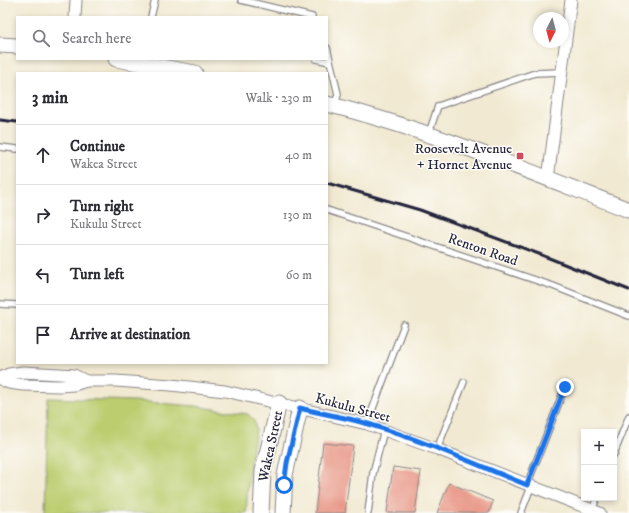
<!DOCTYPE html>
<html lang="en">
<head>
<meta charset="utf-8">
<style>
  :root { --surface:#fff; --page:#f2f2f3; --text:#2b2b33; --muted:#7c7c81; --line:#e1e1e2 }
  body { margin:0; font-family:"IM FELL DW Pica",serif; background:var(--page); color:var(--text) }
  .controls { position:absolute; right:12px; bottom:12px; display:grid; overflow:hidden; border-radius:0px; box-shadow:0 2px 6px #0003 }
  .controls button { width:36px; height:36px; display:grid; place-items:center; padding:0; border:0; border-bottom:1px solid var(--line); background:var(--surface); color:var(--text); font:20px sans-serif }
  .compass { position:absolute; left:533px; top:12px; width:36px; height:36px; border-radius:50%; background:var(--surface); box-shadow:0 2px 6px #0003; rotate:186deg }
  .stop { position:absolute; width:12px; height:12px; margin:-9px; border:3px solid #1a73e8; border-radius:50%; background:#fff }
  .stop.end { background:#1a73e8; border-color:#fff; box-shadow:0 1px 4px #0008 }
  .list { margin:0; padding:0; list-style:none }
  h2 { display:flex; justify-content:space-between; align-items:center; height:52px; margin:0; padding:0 16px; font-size:17px }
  h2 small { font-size:13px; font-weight:400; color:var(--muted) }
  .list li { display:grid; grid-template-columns:26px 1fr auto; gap:12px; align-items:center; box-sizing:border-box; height:60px; padding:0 16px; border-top:1px solid var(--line) }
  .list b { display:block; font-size:15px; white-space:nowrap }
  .list p { margin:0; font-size:13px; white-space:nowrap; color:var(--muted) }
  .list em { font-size:13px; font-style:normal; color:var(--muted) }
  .icon { flex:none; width:22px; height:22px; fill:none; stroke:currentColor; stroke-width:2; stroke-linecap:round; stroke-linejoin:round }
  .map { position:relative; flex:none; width:629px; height:513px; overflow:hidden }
  .search { position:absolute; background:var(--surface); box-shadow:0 2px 6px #0003; left:16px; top:16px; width:312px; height:44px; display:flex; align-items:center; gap:10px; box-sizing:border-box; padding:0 14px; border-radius:0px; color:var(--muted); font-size:15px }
  .panel { position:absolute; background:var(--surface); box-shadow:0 2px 6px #0003; left:16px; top:72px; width:312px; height:292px; border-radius:0px }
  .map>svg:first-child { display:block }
</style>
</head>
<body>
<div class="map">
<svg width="629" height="513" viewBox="0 0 629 513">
  <rect width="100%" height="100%" fill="#fdfcf7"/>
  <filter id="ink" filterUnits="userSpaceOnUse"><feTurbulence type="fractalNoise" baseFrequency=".025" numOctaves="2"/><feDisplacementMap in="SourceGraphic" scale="8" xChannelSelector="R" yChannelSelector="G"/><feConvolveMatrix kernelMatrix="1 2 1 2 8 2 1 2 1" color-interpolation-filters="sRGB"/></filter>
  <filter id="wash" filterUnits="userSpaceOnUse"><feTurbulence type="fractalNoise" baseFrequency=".012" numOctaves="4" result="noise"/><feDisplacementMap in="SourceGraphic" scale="16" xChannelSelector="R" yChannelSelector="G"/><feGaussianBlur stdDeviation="0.9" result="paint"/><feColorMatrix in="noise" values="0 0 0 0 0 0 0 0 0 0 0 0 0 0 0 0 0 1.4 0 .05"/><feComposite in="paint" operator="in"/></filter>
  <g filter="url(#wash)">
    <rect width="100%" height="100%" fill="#f1e9d1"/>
    <polygon fill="#bccd70" stroke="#6f7856" points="48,398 134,401 195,406 248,414 254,420 256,430 249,471 246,513 45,513"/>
    <g id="blocks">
      <g fill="#e79281">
        <polygon points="323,443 353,446 345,513 315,513"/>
        <polygon points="393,467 421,471 415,513 387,513"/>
        <polygon points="449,483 493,501 489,513 437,513"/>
      </g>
    </g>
  </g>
  <g filter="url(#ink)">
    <use href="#blocks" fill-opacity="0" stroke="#8a8686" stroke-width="1"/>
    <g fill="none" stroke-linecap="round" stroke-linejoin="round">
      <g stroke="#8a8686" stroke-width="8">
        <g id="lane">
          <polyline points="241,0 312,17"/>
          <polyline points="151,17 155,0"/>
          <polyline points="327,48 338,94 335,105"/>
          <polyline points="316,59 330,62"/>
          <polyline points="429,133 438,106 535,73 561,72"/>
          <polyline points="0,147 17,149"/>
          <polyline points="327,210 553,286 629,316"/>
          <polyline points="0,304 17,305"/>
          <polyline points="367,424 404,325"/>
          <polyline points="437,449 464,382"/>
          <polyline points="614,454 629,416"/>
          <polyline points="527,485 565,387"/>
          <polyline points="592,510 597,498"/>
          <polyline points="368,513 373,473 384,430"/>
          <polyline points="521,513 531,487"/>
        </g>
      </g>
      <g stroke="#8a8686" stroke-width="13">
        <g id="street">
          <polyline points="75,17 76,0"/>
          <polyline points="548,179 571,0"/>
          <polyline points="0,378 9,374 23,372 60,374 74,375 86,381"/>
          <polyline points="0,379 9,383 23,385 59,386 74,385 86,381 116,381 171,385 225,391 367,424 437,449 600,513"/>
        </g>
      </g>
      <g stroke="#8a8686" stroke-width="17">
        <g id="secondary">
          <polyline points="0,45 17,46"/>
          <polyline points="116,59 195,73"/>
          <path d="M327,104C430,130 530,172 629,210"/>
          <polyline points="261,513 263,471 279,403"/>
          <polyline points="283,513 285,475 300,408"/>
        </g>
      </g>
      <use href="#lane" stroke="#fff" stroke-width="5.5"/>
      <use href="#street" stroke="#fff" stroke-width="11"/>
      <use href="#secondary" stroke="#fff" stroke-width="15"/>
      <g stroke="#22223b" stroke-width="3">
        <polyline points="0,120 17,122"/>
        <polyline points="327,183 420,210 539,254 629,290"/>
      </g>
    </g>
  </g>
  <g fill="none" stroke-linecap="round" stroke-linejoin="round" filter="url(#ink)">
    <path stroke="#1a73e8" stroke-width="5" d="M284,485L287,463L300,408C322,414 346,417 368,424C422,440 475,464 527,485L565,387"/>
  </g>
  <rect fill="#d1495b" stroke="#fdfcf7" stroke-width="1.5" x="516" y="152" width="8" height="8" rx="2"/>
  <g text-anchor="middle" stroke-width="3" stroke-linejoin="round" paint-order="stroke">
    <g font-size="14" fill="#22223b" stroke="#fdfcf7" text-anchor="end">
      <text x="512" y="153">Roosevelt Avenue<tspan x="512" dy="16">+ Hornet Avenue</tspan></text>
    </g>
    <g font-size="14" fill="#22223b" stroke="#fdfcf7">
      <text transform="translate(483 249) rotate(19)" y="5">Renton Road</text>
      <text transform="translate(353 407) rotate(15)" y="5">Kukulu Street</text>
      <text transform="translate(270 446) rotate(-78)" y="5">Wakea Street</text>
    </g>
  </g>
</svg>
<div class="controls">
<button>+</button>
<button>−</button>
</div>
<svg class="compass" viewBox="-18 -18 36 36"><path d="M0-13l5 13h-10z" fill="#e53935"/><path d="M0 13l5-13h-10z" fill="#7c7c81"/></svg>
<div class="stop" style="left:284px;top:485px"></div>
<div class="stop end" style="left:565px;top:387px"></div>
<div class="search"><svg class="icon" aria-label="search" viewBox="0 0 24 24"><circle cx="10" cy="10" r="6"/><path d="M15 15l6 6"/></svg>Search here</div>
<section class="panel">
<h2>3 min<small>Walk · 230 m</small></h2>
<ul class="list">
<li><svg class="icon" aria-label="ahead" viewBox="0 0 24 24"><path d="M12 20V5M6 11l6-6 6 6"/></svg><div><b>Continue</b><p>Wakea Street</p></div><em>40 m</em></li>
<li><svg class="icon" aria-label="right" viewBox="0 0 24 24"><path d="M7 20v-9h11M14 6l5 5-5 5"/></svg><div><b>Turn right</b><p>Kukulu Street</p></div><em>130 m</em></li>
<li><svg class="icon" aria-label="left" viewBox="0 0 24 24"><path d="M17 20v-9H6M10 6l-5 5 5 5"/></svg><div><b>Turn left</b></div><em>60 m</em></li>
<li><svg class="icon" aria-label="arrive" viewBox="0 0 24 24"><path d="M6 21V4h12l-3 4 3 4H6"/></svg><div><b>Arrive at destination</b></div></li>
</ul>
</section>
</div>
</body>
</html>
